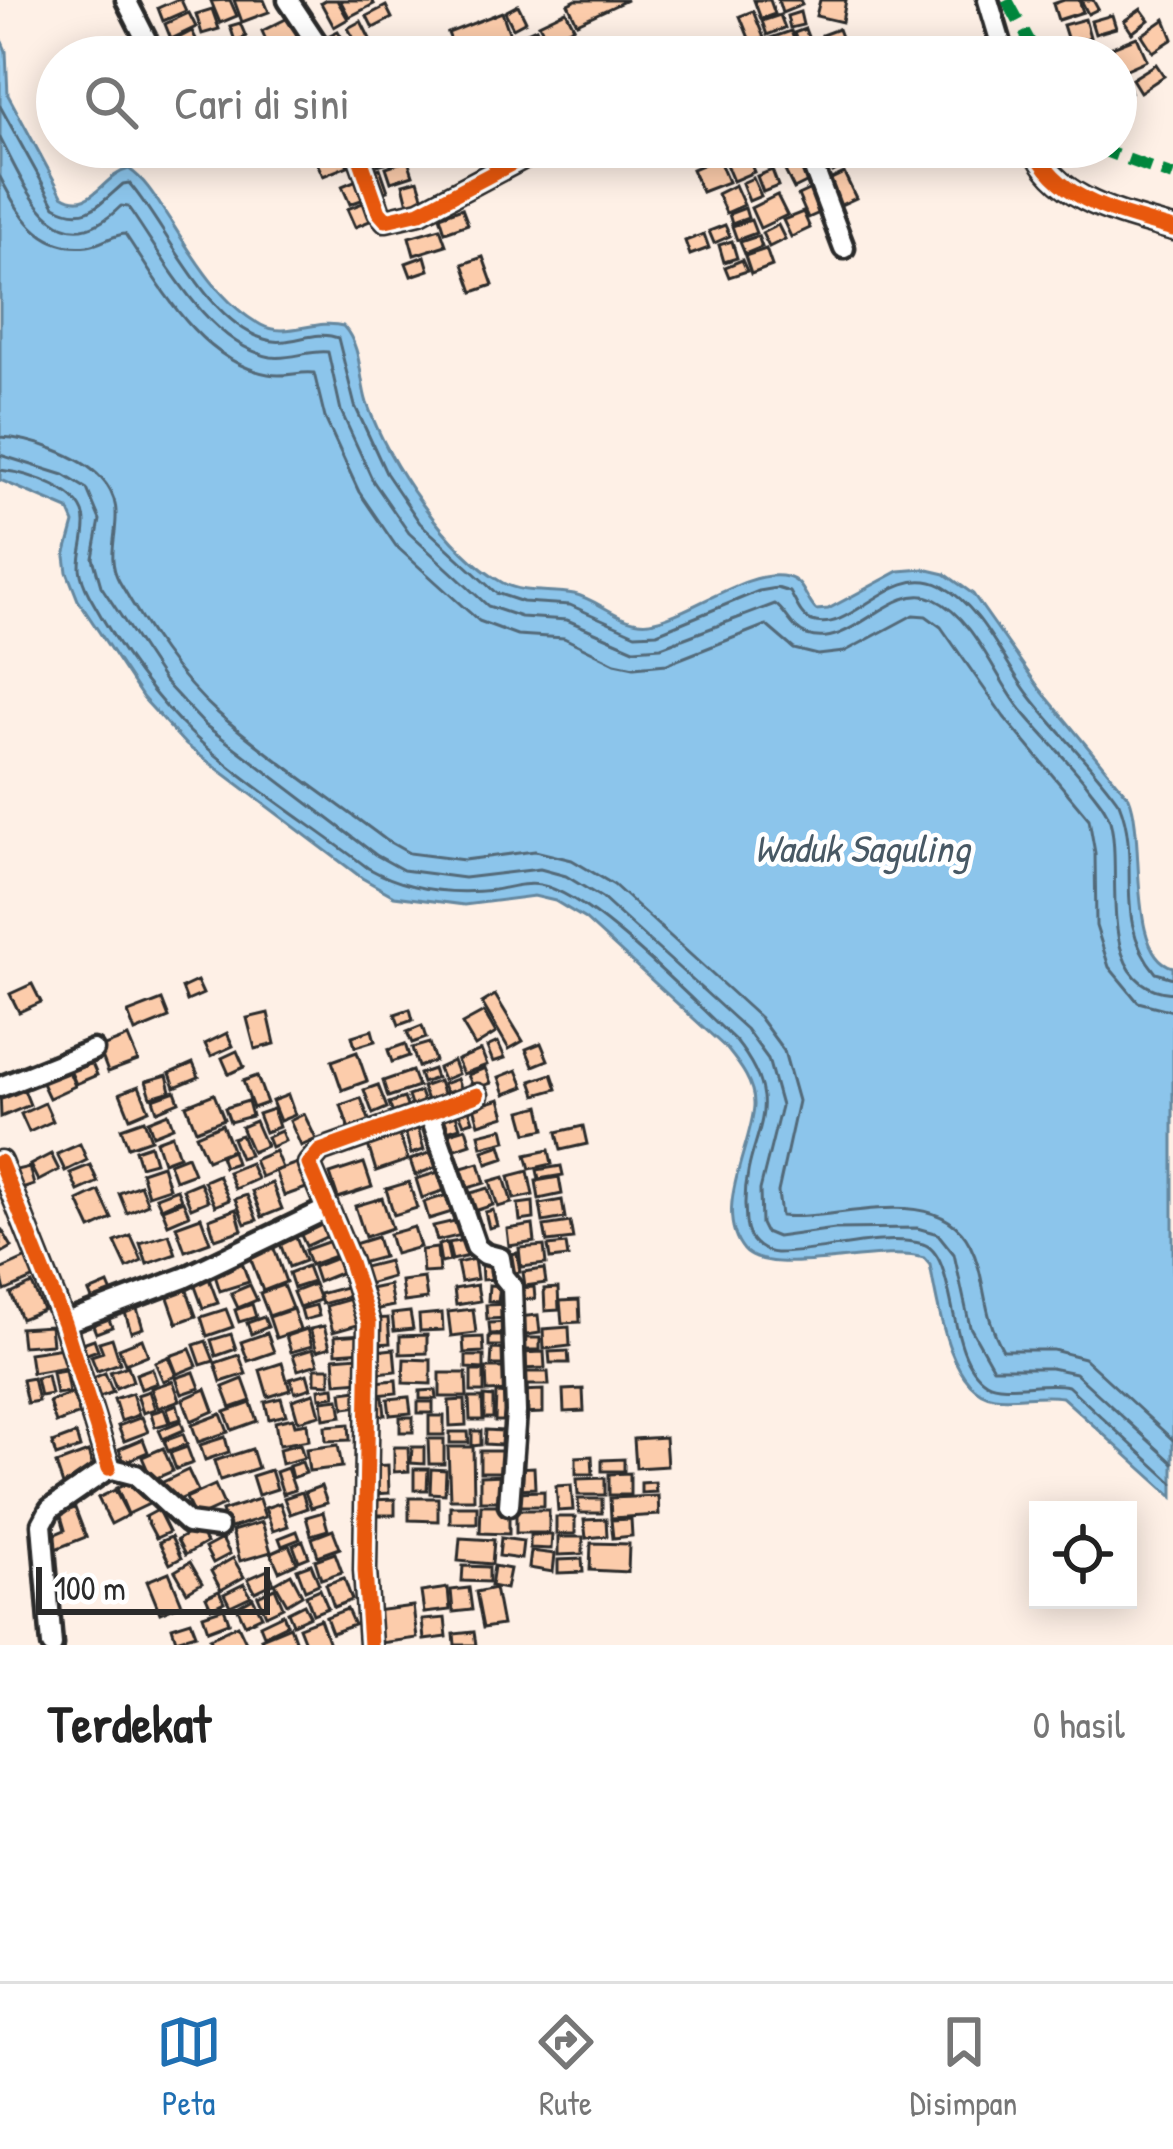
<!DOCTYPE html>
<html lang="id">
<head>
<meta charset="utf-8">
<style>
  :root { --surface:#fff; --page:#f2f2f2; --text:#222; --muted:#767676; --line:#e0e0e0; --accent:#1f6fb2 }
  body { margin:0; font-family:"Patrick Hand",sans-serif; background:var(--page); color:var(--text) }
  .controls { position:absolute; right:36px; bottom:36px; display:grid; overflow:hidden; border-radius:0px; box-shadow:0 6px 30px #0003 }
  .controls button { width:108px; height:108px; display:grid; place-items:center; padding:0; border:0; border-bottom:3px solid var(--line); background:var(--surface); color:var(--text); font:60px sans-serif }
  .scale { position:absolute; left:36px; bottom:30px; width:234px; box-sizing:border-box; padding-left:12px; border:6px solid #2b2b2b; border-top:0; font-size:33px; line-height:42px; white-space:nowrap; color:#2b2b2b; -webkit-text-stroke:9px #fff; paint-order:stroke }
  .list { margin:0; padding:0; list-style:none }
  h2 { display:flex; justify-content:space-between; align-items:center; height:156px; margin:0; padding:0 48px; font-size:51px }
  h2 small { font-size:39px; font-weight:400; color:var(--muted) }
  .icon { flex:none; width:66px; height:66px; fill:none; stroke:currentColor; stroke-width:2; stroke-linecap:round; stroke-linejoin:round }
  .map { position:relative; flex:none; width:1173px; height:1645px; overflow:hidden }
  .search { position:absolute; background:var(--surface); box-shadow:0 6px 30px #0003; left:36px; right:36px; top:36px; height:132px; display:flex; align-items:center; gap:30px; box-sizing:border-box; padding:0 42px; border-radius:66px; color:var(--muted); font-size:45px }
  .sheet { height:336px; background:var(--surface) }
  nav { display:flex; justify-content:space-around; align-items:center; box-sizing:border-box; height:168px; border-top:3px solid var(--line); background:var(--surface); font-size:33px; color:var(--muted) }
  nav a { display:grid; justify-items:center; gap:6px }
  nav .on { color:var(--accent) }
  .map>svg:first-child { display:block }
</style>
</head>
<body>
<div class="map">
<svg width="1173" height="1645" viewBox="0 0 1173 1645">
  <rect width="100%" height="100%" fill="#fef0e6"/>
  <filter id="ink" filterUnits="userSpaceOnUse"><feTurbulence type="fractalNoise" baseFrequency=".00833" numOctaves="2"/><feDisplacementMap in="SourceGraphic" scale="24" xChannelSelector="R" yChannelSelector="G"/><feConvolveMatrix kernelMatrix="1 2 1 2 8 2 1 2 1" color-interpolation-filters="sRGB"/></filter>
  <g filter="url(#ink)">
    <path fill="#8cc5eb" stroke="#65879e" stroke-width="3" d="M0,37L6,51L8,95L62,195C92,214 102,175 129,169C147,181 158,202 170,220C193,257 221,304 261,325C287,339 316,318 343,326C362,346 359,378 367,403C388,462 447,552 503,583C525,595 551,589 574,594C600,600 623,626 650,622C689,616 749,567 787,577C804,581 805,599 816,610L828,609L899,571L924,569L945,574L973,594L1040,689L1129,797C1146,837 1126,955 1173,967V1497L1062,1397C1039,1393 1017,1400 994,1397C949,1391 937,1301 930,1265L924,1258C880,1244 770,1280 744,1250C712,1212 751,1148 754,1106C755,1084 740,1065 727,1049L585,919L555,901L534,896L464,905L394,896L362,878L186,745L143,698L78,600L67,572L65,556L74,523L68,509L0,480Z"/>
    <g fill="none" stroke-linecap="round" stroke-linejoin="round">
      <g stroke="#526978" stroke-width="3">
        <path d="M0,106L55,206C86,224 101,203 123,184L129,183C167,227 205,320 264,339C289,348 314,328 338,338L355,406L386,473L420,523L496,593L523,602L570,605L635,634L657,633L759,591L777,588L790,592C796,602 800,616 812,621C852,635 892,561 942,586C983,608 1002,660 1029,695C1057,732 1092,764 1119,803C1143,862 1110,918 1156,973L1173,978"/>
        <path d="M0,138C26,188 57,270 121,206L128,207C163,256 207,344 271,357C290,360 309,350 328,352L341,411L373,481L409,533L488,606L521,617L567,620L634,649L661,647L775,604C787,612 791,629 807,635C851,651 893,580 934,599C974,618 993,673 1019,707C1041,735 1069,760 1091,790C1098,799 1107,809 1110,821C1124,870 1092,989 1173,993"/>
        <path d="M0,177C19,214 40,252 88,246C102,244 112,235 125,234C160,286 200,361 268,374C284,378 299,371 314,373L325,418L359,492L396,546L479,621L517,635L564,638L615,663L634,667L667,664L766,625L794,649L818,655L844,652L913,615L926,616L941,627L1004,717L1089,819L1095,853L1096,926L1109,967L1138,1002L1173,1011"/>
        <path d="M0,437C30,438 80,455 101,478C134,513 100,547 119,581C145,626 178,678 218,713C270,758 330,798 386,840L409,853L464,860L535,851L572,860L614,885L759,1017L784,1051L798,1101L778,1192L781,1216C835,1222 938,1180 970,1245C987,1278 981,1312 1003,1350H1053L1084,1358L1173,1440"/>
        <polyline points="0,455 64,475 87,489 100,520 93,558 101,586 164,681 205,725 376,855 403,870 464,878 540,869 566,876 602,898 746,1029 768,1059 781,1106 760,1190 761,1224 765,1232 777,1237 835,1229 917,1228 938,1234 954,1254 970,1327 993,1368 1051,1368 1075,1373 1173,1463"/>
        <path d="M0,470C27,473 87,490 85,525C84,556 72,563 89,595C116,644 152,696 193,735C242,781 313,826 368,868C407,890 449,895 494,890C508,888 525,882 540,885C592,894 692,1001 735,1040C793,1112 744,1131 745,1205C746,1214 745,1224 748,1232C752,1244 764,1252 776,1253C816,1254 884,1232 923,1244C958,1255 945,1356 986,1382C1003,1393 1045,1380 1068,1386L1173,1483"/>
      </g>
    </g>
    <g fill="#fcccab" stroke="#2b2b2b" stroke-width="3">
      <polygon points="176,0 181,0 186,11 163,21 158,8"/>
      <polygon points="230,0 237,16 220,23 211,1"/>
      <polygon points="234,0 264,0 269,12 242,22"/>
      <polygon points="326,0 337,0 348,19 334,27 321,3"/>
      <polygon points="340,0 371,0 374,4 349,17"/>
      <polygon points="576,0 627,0 577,23 568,4"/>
      <polygon points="754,0 770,0 775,14 761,19"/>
      <polygon points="778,0 800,0 802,5 782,13"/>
      <polygon points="820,0 846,0 842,22 816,16"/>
      <polygon points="1064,0 1079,0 1083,12 1058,20 1053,4"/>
      <polygon points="1081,0 1093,0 1098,9 1088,14"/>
      <polygon points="518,5 526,21 513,28 505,12"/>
      <polygon points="386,6 392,18 373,28 367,16"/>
      <polygon points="212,9 219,29 202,34 196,14"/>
      <polygon points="1141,9 1149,20 1132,33 1124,21"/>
      <polygon points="566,11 574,27 547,39 539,24"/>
      <polygon points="753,11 764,38 751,43 740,16"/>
      <polygon points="502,12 510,35 457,55 448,33"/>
      <polygon points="800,12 803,25 790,28 787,16"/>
      <polygon points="189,13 196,27 171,39 165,24"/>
      <polygon points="780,15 785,28 767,35 762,21"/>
      <polygon points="1112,15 1116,28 1095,34 1091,21"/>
      <polygon points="290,17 299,35 270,49 262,31"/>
      <polygon points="1085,19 1090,37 1069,44 1063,25"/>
      <polygon points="1165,19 1173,39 1153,52 1142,35"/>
      <polygon points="361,21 371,41 359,48 348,28"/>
      <polygon points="240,23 246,37 235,41 230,26"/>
      <polygon points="536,28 542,40 506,57 500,44"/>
      <polygon points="805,29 812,47 801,51 794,33"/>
      <polygon points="838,29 841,37 825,43 822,35"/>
      <polygon points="192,31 200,47 180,57 171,42"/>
      <polygon points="338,31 343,39 328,46 324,38"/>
      <polygon points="791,31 798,51 775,57 768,39"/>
      <polygon points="1137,37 1147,60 1122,71 1112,47"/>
      <polygon points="349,40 354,50 331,57 328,49"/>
      <polygon points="246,42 254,57 236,57 232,50"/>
      <polygon points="292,42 300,57 278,57 275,52"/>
      <polygon points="491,45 496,57 461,57"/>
      <polygon points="1156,64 1164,76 1140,92 1132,79"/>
      <polygon points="1125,74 1131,92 1116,97 1116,78"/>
      <polygon points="340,147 348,166 323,176 315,158"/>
      <polygon points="398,147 402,158 378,165 374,154"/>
      <polygon points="769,147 796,147 797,150 766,166 759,152"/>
      <polygon points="827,147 844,147 852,161 833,172 821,151"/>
      <polygon points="746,152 754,172 733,181 725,162"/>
      <polygon points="718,158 728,182 702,192 692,169"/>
      <polygon points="408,160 413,175 391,182 386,167"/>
      <polygon points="807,160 816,178 794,189 785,171"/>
      <polygon points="380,168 388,191 378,194 370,171"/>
      <polygon points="772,170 778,186 763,192 757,176"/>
      <polygon points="844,173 856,198 834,208 823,183"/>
      <polygon points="753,178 761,196 749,201 742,183"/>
      <polygon points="359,179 367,198 350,204 342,186"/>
      <polygon points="418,180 424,199 408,204 403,184"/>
      <polygon points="735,185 744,205 726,213 717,194"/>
      <polygon points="815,187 826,210 808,218 798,195"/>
      <polygon points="777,195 787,215 760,228 751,208"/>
      <polygon points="368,201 375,219 355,227 347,209"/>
      <polygon points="462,208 468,224 445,232 440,216"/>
      <polygon points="745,208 748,218 732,224 729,214"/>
      <polygon points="803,212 810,228 791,237 783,220"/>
      <polygon points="751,220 756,233 737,240 732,226"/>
      <polygon points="725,225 730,236 714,243 709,231"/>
      <polygon points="778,225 785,239 769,247 762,233"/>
      <polygon points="440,228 446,245 414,255 409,237"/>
      <polygon points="704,234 709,248 690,255 685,241"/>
      <polygon points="758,236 762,247 745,254 740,242"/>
      <polygon points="732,241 737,258 724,262 719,245"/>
      <polygon points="766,249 772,266 751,274 745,256"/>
      <polygon points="425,256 429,270 411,276 406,263"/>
      <polygon points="483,257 493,285 473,292 463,264"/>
      <polygon points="742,260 747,271 729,277 725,267"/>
      <polygon points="197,981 203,994 187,1001 182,988"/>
      <polygon points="32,984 41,1002 19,1012 10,994"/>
      <polygon points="495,995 523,1041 509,1049 482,1003"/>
      <polygon points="162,1000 169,1018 135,1032 128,1013"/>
      <polygon points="410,1009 413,1020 399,1025 395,1014"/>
      <polygon points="484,1012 496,1033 475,1046 462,1024"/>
      <polygon points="268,1013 275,1044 255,1049 247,1018"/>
      <polygon points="422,1026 426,1038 412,1043 407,1032"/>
      <polygon points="372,1030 375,1041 355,1047 352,1036"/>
      <polygon points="227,1033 233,1046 211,1056 205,1044"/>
      <polygon points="128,1037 138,1061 108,1072 99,1048"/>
      <polygon points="498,1042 505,1058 493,1062 487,1047"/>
      <polygon points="429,1043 435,1061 418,1067 412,1048"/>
      <polygon points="541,1043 548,1060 533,1066 526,1049"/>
      <polygon points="405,1044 409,1056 392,1062 388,1050"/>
      <polygon points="481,1050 487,1065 463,1074 457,1060"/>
      <polygon points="237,1051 244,1067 229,1074 222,1058"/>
      <polygon points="357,1052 367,1081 342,1090 332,1061"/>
      <polygon points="88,1054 97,1075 76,1084 67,1063"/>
      <polygon points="453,1061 458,1074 443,1080 438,1068"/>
      <polygon points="193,1063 199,1077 175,1087 170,1073"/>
      <polygon points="67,1067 75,1086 49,1098 40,1079"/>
      <polygon points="485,1068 491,1083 474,1089 468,1075"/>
      <polygon points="433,1069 436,1078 422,1083 419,1074"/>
      <polygon points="517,1070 524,1087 505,1094 499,1077"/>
      <polygon points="412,1071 418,1087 388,1097 383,1081"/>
      <polygon points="552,1074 557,1089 536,1095 531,1081"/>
      <polygon points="167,1075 171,1091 151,1097 146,1081"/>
      <polygon points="257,1076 267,1103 253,1108 243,1081"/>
      <polygon points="457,1079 463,1096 449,1101 443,1084"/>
      <polygon points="439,1081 446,1102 430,1108 422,1087"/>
      <polygon points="21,1082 30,1105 1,1117 0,1091"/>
      <polygon points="378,1085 387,1108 373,1114 364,1090"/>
      <polygon points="139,1086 149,1110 130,1118 120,1093"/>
      <polygon points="175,1091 179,1102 157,1111 153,1099"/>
      <polygon points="420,1092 427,1111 414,1115 408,1096"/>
      <polygon points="214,1094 224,1119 196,1130 186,1105"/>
      <polygon points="288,1095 295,1115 280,1121 272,1101"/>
      <polygon points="361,1098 371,1125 350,1132 341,1105"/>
      <polygon points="404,1098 411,1117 396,1122 389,1103"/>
      <polygon points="500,1099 505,1116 479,1124 474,1107"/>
      <polygon points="248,1101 252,1116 230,1122 225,1108"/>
      <polygon points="45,1103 53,1121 29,1132 21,1114"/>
      <polygon points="468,1106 473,1121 464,1124 458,1110"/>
      <polygon points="540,1106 545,1129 527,1133 521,1111"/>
      <polygon points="273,1109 279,1127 265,1132 258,1114"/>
      <polygon points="455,1112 460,1127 441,1133 436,1118"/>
      <polygon points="168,1113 173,1127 153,1135 148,1121"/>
      <polygon points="304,1114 316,1139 301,1146 290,1121"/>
      <polygon points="144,1120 151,1139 128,1147 121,1128"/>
      <polygon points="255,1121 266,1146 252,1152 241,1127"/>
      <polygon points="222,1124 232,1150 207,1160 196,1135"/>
      <polygon points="583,1126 587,1144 561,1150 557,1132"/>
      <polygon points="418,1128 424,1150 411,1154 405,1131"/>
      <polygon points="466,1128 471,1144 447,1152 442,1135"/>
      <polygon points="503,1128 506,1141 482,1147 479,1134"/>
      <polygon points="281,1131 285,1141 271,1147 267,1137"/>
      <polygon points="399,1134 408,1160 376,1171 368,1145"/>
      <polygon points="172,1135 179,1156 163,1162 156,1141"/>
      <polygon points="241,1135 249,1155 240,1158 232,1138"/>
      <polygon points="80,1144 87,1160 65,1171 57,1154"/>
      <polygon points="150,1145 155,1162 140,1166 135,1150"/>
      <polygon points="501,1145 505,1158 487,1164 483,1151"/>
      <polygon points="549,1150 552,1164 530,1169 526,1155"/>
      <polygon points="232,1151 236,1163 224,1167 220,1156"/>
      <polygon points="275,1151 282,1168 261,1177 254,1160"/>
      <polygon points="432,1152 437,1167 415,1175 410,1160"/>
      <polygon points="51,1154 59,1170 38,1181 30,1165"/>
      <polygon points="187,1156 194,1173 175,1180 169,1163"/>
      <polygon points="300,1162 309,1187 284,1196 275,1171"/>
      <polygon points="250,1163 257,1179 235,1189 228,1172"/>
      <polygon points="364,1163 372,1187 338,1198 330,1174"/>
      <polygon points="479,1163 485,1183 458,1191 451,1171"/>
      <polygon points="90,1165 98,1182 78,1191 70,1173"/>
      <polygon points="162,1165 169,1188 148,1195 141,1172"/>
      <polygon points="561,1166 563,1175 539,1179 537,1170"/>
      <polygon points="29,1167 34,1185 22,1189 16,1170"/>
      <polygon points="445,1170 451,1188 422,1198 416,1179"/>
      <polygon points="528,1171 533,1195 514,1199 509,1176"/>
      <polygon points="218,1175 229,1200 215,1206 204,1181"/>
      <polygon points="504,1177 512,1203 498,1207 490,1181"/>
      <polygon points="559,1177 562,1194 539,1199 536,1181"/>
      <polygon points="200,1182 208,1201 191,1208 183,1189"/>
      <polygon points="409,1182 417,1208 394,1215 386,1189"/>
      <polygon points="272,1183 282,1209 262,1217 252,1191"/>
      <polygon points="140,1185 148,1204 127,1213 119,1193"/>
      <polygon points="488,1188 493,1205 465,1214 460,1196"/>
      <polygon points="177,1189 181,1199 161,1208 156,1197"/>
      <polygon points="99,1191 112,1219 91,1229 78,1201"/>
      <polygon points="247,1195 257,1220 245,1224 235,1199"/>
      <polygon points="447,1195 452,1212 429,1219 424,1202"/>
      <polygon points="382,1198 392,1228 365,1237 355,1206"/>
      <polygon points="562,1200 565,1218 543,1222 540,1204"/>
      <polygon points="183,1201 189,1215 168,1224 162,1209"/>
      <polygon points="533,1202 534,1219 520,1221 518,1204"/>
      <polygon points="236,1209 242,1230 215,1239 209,1219"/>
      <polygon points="493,1210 497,1226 489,1228 485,1212"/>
      <polygon points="201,1217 210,1242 185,1251 176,1226"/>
      <polygon points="459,1220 462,1235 437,1241 433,1226"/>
      <polygon points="321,1221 328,1236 306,1246 299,1231"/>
      <polygon points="570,1222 573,1239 547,1242 544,1226"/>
      <polygon points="533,1225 535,1242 509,1246 507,1229"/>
      <polygon points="414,1227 420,1247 395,1254 389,1234"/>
      <polygon points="2,1230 12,1247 0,1254 0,1231"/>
      <polygon points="169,1234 176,1254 147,1264 140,1243"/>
      <polygon points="295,1235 305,1261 289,1267 279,1241"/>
      <polygon points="131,1236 142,1261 127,1268 115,1242"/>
      <polygon points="377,1237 383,1257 357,1264 351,1245"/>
      <polygon points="470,1239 473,1255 452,1260 448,1243"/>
      <polygon points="333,1240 338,1255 310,1265 305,1250"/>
      <polygon points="272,1243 286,1282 263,1291 248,1252"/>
      <polygon points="446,1243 450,1261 441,1263 438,1245"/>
      <polygon points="566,1244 568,1257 550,1259 548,1246"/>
      <polygon points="544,1246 546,1264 521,1267 519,1248"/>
      <polygon points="437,1248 439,1272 423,1273 421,1250"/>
      <polygon points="517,1253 520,1272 504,1275 501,1255"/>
      <polygon points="29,1257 37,1277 5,1291 0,1270"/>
      <polygon points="339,1257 345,1271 318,1282 313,1267"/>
      <polygon points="474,1259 477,1279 461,1282 457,1263"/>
      <polygon points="497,1259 497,1279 482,1280 481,1260"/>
      <polygon points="241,1260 249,1282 220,1291 213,1269"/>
      <polygon points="388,1261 392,1277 361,1286 356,1269"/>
      <polygon points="307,1266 313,1282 294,1288 289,1273"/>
      <polygon points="544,1269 546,1283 525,1286 523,1272"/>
      <polygon points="208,1276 218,1303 203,1308 193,1281"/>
      <polygon points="424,1278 427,1299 404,1302 401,1281"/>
      <polygon points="32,1284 43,1310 21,1319 11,1294"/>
      <polygon points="108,1284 113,1296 94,1304 89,1292"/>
      <polygon points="314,1284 320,1300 299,1307 293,1292"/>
      <polygon points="185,1285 196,1316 177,1323 166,1292"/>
      <polygon points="250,1285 257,1300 238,1308 231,1293"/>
      <polygon points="283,1285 292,1308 269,1316 260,1293"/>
      <polygon points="389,1285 393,1306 369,1311 365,1290"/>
      <polygon points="477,1285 480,1301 456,1305 454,1289"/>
      <polygon points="489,1285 500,1286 498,1302 488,1301"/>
      <polygon points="349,1286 352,1296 322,1304 319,1294"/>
      <polygon points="534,1287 535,1299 515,1300 515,1288"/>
      <polygon points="558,1288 559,1310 545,1311 544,1289"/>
      <polygon points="354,1298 361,1324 333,1332 326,1306"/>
      <polygon points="579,1300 580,1322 562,1323 560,1301"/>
      <polygon points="135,1302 143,1328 131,1332 123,1306"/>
      <polygon points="252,1304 256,1317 239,1322 235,1310"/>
      <polygon points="510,1304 511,1318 487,1319 486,1305"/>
      <polygon points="316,1305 319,1316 304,1320 301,1309"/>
      <polygon points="226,1309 233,1327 207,1336 201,1317"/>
      <polygon points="293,1309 300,1330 276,1338 269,1317"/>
      <polygon points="473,1309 476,1333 451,1336 448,1312"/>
      <polygon points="106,1312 112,1327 96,1333 90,1318"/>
      <polygon points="410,1312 413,1329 394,1331 392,1314"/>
      <polygon points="442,1313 443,1330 420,1331 419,1315"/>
      <polygon points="538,1315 540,1333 520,1336 518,1317"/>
      <polygon points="264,1317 268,1327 251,1334 247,1323"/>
      <polygon points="388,1318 390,1343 377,1344 375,1319"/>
      <polygon points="510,1322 511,1333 490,1334 489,1323"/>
      <polygon points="50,1326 52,1344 22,1346 20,1328"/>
      <polygon points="324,1326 330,1347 317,1351 310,1329"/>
      <polygon points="569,1327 570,1346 544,1349 543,1329"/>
      <polygon points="307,1329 312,1346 291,1352 286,1336"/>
      <polygon points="267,1333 274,1352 248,1361 241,1342"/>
      <polygon points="231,1334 236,1349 216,1356 211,1340"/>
      <polygon points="363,1334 364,1351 336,1353 335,1336"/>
      <polygon points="427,1335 427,1353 400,1354 400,1336"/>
      <polygon points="489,1336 510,1336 511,1346 489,1346"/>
      <polygon points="483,1337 484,1352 464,1353 463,1338"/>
      <polygon points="112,1338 120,1363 97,1371 91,1356 103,1352 99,1342"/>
      <polygon points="521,1338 540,1338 540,1350 522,1350"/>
      <polygon points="94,1339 98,1350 84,1355 80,1344"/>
      <polygon points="142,1339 148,1355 125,1364 119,1348"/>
      <polygon points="206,1341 214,1361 201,1365 194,1345"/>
      <polygon points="63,1348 66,1367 32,1373 29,1353"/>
      <polygon points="190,1349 197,1366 177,1374 170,1356"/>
      <polygon points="313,1349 318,1364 298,1370 293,1355"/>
      <polygon points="394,1349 396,1371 377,1373 375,1351"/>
      <polygon points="492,1349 512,1350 512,1365 491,1365"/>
      <polygon points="568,1351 569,1363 550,1363 549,1352"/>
      <polygon points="544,1352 545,1368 520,1369 520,1353"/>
      <polygon points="239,1355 246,1374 221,1382 215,1363"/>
      <polygon points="359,1356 361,1381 336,1383 334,1358"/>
      <polygon points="466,1356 484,1356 484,1369 466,1368"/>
      <polygon points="168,1357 176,1376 163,1381 155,1362"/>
      <polygon points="404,1359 431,1360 431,1384 403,1383"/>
      <polygon points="282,1363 290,1390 268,1397 260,1370"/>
      <polygon points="128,1366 133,1381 116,1388 110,1372"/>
      <polygon points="152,1368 157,1383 141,1389 136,1374"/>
      <polygon points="315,1368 330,1368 330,1384 315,1383"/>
      <polygon points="486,1368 510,1368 510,1391 487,1392"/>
      <polygon points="65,1370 69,1392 56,1394 52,1372"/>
      <rect x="471" y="1371" width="13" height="21"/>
      <polygon points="194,1372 200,1388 182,1394 176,1378"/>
      <polygon points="518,1372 548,1372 549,1385 518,1385"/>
      <polygon points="105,1373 113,1392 100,1397 93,1378"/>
      <polygon points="440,1373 466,1373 467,1397 440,1397"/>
      <polygon points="307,1374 311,1388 295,1393 290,1379"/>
      <polygon points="47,1375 51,1394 40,1396 36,1378"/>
      <polygon points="33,1378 38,1401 27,1403 22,1380"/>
      <polygon points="243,1379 251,1401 231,1408 223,1387"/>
      <polygon points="396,1380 397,1393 376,1395 375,1382"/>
      <polygon points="173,1381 180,1400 158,1408 151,1388"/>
      <polygon points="334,1387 335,1396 320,1398 319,1389"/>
      <polygon points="206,1389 214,1411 191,1421 183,1399"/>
      <polygon points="583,1389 584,1411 564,1412 563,1390"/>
      <polygon points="358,1390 360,1406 344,1408 342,1392"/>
      <polygon points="436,1390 437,1399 420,1399 420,1391"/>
      <polygon points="543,1390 543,1413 520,1414 520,1391"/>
      <polygon points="149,1391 155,1409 143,1413 137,1395"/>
      <polygon points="72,1393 80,1414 56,1423 49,1402"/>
      <polygon points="132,1393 139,1415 121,1421 114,1399"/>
      <polygon points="314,1393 320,1415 298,1421 292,1400"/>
      <polygon points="496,1393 514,1394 513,1421 495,1421"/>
      <polygon points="484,1396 493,1397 493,1418 484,1418"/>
      <polygon points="383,1397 385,1415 370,1417 368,1398"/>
      <polygon points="409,1397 411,1413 390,1415 388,1399"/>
      <polygon points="281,1398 286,1415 269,1419 265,1402"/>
      <polygon points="469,1398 482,1398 483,1420 470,1420"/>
      <polygon points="339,1399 342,1416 324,1419 322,1401"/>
      <polygon points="465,1400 466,1425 450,1426 449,1401"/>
      <rect x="418" y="1402" width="15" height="11"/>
      <polygon points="251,1403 257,1421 232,1430 225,1412"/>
      <polygon points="177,1404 181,1419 171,1422 167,1408"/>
      <polygon points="164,1409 169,1423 155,1427 151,1413"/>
      <polygon points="221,1414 228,1432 198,1442 192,1425"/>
      <rect x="429" y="1416" width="15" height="19"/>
      <polygon points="142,1417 148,1432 124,1441 118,1426"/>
      <rect x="400" y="1417" width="13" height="15"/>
      <polygon points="293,1418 295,1425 307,1423 309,1440 279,1445 275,1422"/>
      <polygon points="181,1421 184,1430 163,1439 159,1430"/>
      <polygon points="349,1424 350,1440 326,1441 325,1426"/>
      <polygon points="486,1430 502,1431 501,1445 485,1444"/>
      <polygon points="472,1431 481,1431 481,1445 472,1446"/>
      <polygon points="450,1432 468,1432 469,1443 450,1443"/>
      <polygon points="76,1434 80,1448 56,1456 52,1443"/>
      <polygon points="183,1434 187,1444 168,1451 164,1441"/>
      <polygon points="225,1437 229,1452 205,1460 200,1445"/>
      <polygon points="665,1437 667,1466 636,1468 634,1439"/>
      <polygon points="143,1439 148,1452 124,1462 119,1449"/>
      <polygon points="428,1439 444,1439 444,1464 429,1464"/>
      <polygon points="300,1444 304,1458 282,1464 279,1449"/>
      <polygon points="338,1445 342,1467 309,1471 306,1449"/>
      <polygon points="187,1447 193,1463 176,1469 170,1453"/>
      <polygon points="394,1447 408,1447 409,1471 394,1472"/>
      <polygon points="412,1447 424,1447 424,1464 411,1463"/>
      <polygon points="448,1447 473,1447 474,1499 450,1499"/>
      <polygon points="163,1448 173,1471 152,1480 142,1457"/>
      <polygon points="252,1449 258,1468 220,1480 214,1461"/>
      <rect x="480" y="1451" width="30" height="21"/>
      <polygon points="88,1452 95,1473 63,1485 56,1464"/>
      <polygon points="592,1456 593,1474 576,1474 576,1457"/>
      <polygon points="624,1459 624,1471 602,1471 602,1460"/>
      <polygon points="302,1462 306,1473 292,1478 289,1466"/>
      <polygon points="388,1465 389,1493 372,1494 370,1466"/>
      <polygon points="534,1467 535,1488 517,1489 515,1468"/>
      <polygon points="287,1468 295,1490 283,1494 276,1472"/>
      <polygon points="414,1469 428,1469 427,1490 414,1490"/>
      <polygon points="431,1469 446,1470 445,1494 430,1493"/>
      <polygon points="188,1470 198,1491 168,1505 159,1484"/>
      <polygon points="271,1470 277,1489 258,1495 252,1476"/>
      <polygon points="630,1473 630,1495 609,1495 609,1474"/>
      <polygon points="506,1475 506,1501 480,1501 480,1476"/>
      <polygon points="605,1478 605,1495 578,1495 577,1479"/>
      <polygon points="138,1479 149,1504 128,1514 117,1488"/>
      <polygon points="655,1482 656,1492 641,1493 641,1483"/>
      <polygon points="215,1485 224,1505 195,1518 186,1498"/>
      <polygon points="571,1485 573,1510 558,1511 556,1486"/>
      <polygon points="321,1486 327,1503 311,1508 305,1492"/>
      <polygon points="115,1490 128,1515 111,1524 98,1498"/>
      <polygon points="544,1491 544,1506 515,1506 515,1492"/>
      <polygon points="302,1492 307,1508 290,1514 284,1498"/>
      <polygon points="658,1496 659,1515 611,1518 610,1498"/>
      <polygon points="409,1498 438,1498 438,1521 409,1520"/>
      <polygon points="259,1499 265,1517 228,1529 222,1511"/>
      <polygon points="395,1499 395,1515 371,1515 371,1500"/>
      <polygon points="578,1499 602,1499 602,1513 579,1513"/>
      <polygon points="280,1503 288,1526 273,1531 265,1508"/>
      <polygon points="481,1505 509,1505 509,1534 480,1533"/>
      <rect x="450" y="1506" width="27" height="17"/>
      <polygon points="75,1508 86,1537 53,1550 48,1537 65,1530 60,1513"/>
      <polygon points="158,1510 169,1532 156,1538 145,1517"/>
      <rect x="516" y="1510" width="33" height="23"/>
      <polygon points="323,1512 328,1530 311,1535 306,1517"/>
      <rect x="556" y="1517" width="19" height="17"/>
      <polygon points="606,1519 607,1536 586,1538 584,1520"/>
      <polygon points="631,1519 632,1536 613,1538 611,1520"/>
      <polygon points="262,1522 271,1552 240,1561 232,1531"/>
      <polygon points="198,1528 206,1543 185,1555 177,1540"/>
      <polygon points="333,1530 340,1548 318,1556 312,1538"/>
      <polygon points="297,1531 300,1539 282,1546 279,1538"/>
      <polygon points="530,1535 552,1535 551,1549 530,1548"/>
      <polygon points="171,1537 181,1558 170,1564 159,1542"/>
      <polygon points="558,1537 583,1537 583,1554 558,1555"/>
      <polygon points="460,1538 494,1540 492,1564 458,1561"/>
      <polygon points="501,1538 523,1541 521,1559 499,1556"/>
      <polygon points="222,1539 230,1554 213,1563 205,1548"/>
      <polygon points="303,1541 309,1557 299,1561 293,1545"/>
      <polygon points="591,1543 629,1544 628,1572 590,1570"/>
      <polygon points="289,1545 297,1563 279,1571 271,1553"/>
      <polygon points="531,1551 555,1554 553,1572 529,1568"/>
      <polygon points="335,1553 342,1572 321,1579 315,1560"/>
      <polygon points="233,1558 244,1577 221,1590 211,1571"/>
      <polygon points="582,1559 583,1572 558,1573 558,1560"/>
      <polygon points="190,1562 202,1583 187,1592 175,1571"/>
      <polygon points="311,1564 319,1584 305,1590 297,1569"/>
      <polygon points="463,1566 489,1567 489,1582 462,1581"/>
      <polygon points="494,1566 510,1569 506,1589 491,1586"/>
      <polygon points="268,1570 274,1583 255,1592 248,1579"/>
      <polygon points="169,1572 182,1604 160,1613 147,1581"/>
      <polygon points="291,1574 302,1595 287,1604 275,1583"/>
      <polygon points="344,1578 352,1600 334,1607 326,1584"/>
      <polygon points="244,1584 251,1596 230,1606 224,1594"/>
      <polygon points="275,1588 283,1607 266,1615 258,1596"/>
      <polygon points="448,1588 450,1610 424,1613 421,1592"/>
      <polygon points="469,1588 472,1610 453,1612 451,1590"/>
      <polygon points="495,1588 502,1625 483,1628 476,1592"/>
      <polygon points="320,1589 328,1608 313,1614 306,1595"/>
      <polygon points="219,1591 224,1602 211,1608 206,1597"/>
      <polygon points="253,1598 262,1616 245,1624 237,1607"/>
      <polygon points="304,1604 310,1616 293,1624 288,1612"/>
      <polygon points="413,1606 417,1638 380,1643 375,1611"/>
      <polygon points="224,1608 229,1622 208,1630 203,1615"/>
      <polygon points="347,1609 354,1625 332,1633 326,1617"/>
      <polygon points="283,1614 287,1624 264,1635 260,1625"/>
      <polygon points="445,1618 447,1637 424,1640 422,1620"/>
      <polygon points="320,1619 329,1644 306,1645 299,1627"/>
      <polygon points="191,1621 196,1634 176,1640 172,1627"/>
      <polygon points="238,1625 247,1644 213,1645 210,1638"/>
      <polygon points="290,1626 297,1645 264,1645 261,1638"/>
      <polygon points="474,1632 476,1645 455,1645 454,1634"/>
    </g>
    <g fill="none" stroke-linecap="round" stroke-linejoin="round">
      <g stroke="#2b2b2b" stroke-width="27">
        <g id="street">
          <polyline points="126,0 155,57"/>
          <polyline points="288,0 326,57"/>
          <polyline points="988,0 1005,57"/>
          <polyline points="356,147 379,212 386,220 420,212 543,147"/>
          <polyline points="806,147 844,248"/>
          <path d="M1034,147C1056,201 1122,214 1173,229"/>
          <polyline points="0,1087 93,1050"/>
          <polyline points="430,1114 476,1247 485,1254 500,1258 503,1276 512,1287 516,1412 509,1505"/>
          <polyline points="0,1162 64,1323 109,1468"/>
          <polyline points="64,1323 184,1278 327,1209"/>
          <polyline points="109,1468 136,1475 188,1523 218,1527"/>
          <polyline points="52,1645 42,1524 50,1509 109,1468"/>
          <polyline points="370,1645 365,1570 369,1323 350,1262 309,1164 320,1151 477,1095"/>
        </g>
      </g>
      <use href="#street" stroke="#fff" stroke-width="18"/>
      <g stroke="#00873e" stroke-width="12" stroke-dasharray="24 12" stroke-linecap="butt">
        <polyline points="1007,0 1038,57"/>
        <polyline points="1094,147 1173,176"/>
      </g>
      <g stroke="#fff" stroke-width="22">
        <g id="cycleway">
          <polyline points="356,147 379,212 386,220 420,212 543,147"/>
          <path d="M1034,147C1056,201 1122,214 1173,229"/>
          <polyline points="0,1162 64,1323 109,1468"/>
          <polyline points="370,1645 365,1570 369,1323 350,1262 309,1164 320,1151 477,1095"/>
        </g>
      </g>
      <use href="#cycleway" stroke="#e8590c" stroke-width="15"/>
    </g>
  </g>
  <g text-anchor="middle" stroke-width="9" stroke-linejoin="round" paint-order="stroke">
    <g font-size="39" font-style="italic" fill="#485965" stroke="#fff">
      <text x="862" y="862">Waduk Saguling</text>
    </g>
  </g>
</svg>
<div class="controls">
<button><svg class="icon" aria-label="locate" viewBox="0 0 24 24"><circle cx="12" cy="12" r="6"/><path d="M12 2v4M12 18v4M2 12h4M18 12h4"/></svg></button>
</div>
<div class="scale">100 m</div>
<div class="search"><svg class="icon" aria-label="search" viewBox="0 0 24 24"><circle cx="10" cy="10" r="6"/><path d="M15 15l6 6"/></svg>Cari di sini</div>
</div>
<section class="sheet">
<h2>Terdekat<small>0 hasil</small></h2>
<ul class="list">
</ul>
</section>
<nav>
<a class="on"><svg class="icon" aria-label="map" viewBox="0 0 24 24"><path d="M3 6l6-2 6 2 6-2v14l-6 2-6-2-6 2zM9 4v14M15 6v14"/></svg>Peta</a>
<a><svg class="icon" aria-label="directions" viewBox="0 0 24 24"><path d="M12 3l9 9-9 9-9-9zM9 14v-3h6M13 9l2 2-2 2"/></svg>Rute</a>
<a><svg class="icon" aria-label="saved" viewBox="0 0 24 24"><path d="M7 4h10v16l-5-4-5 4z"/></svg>Disimpan</a>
</nav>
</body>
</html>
